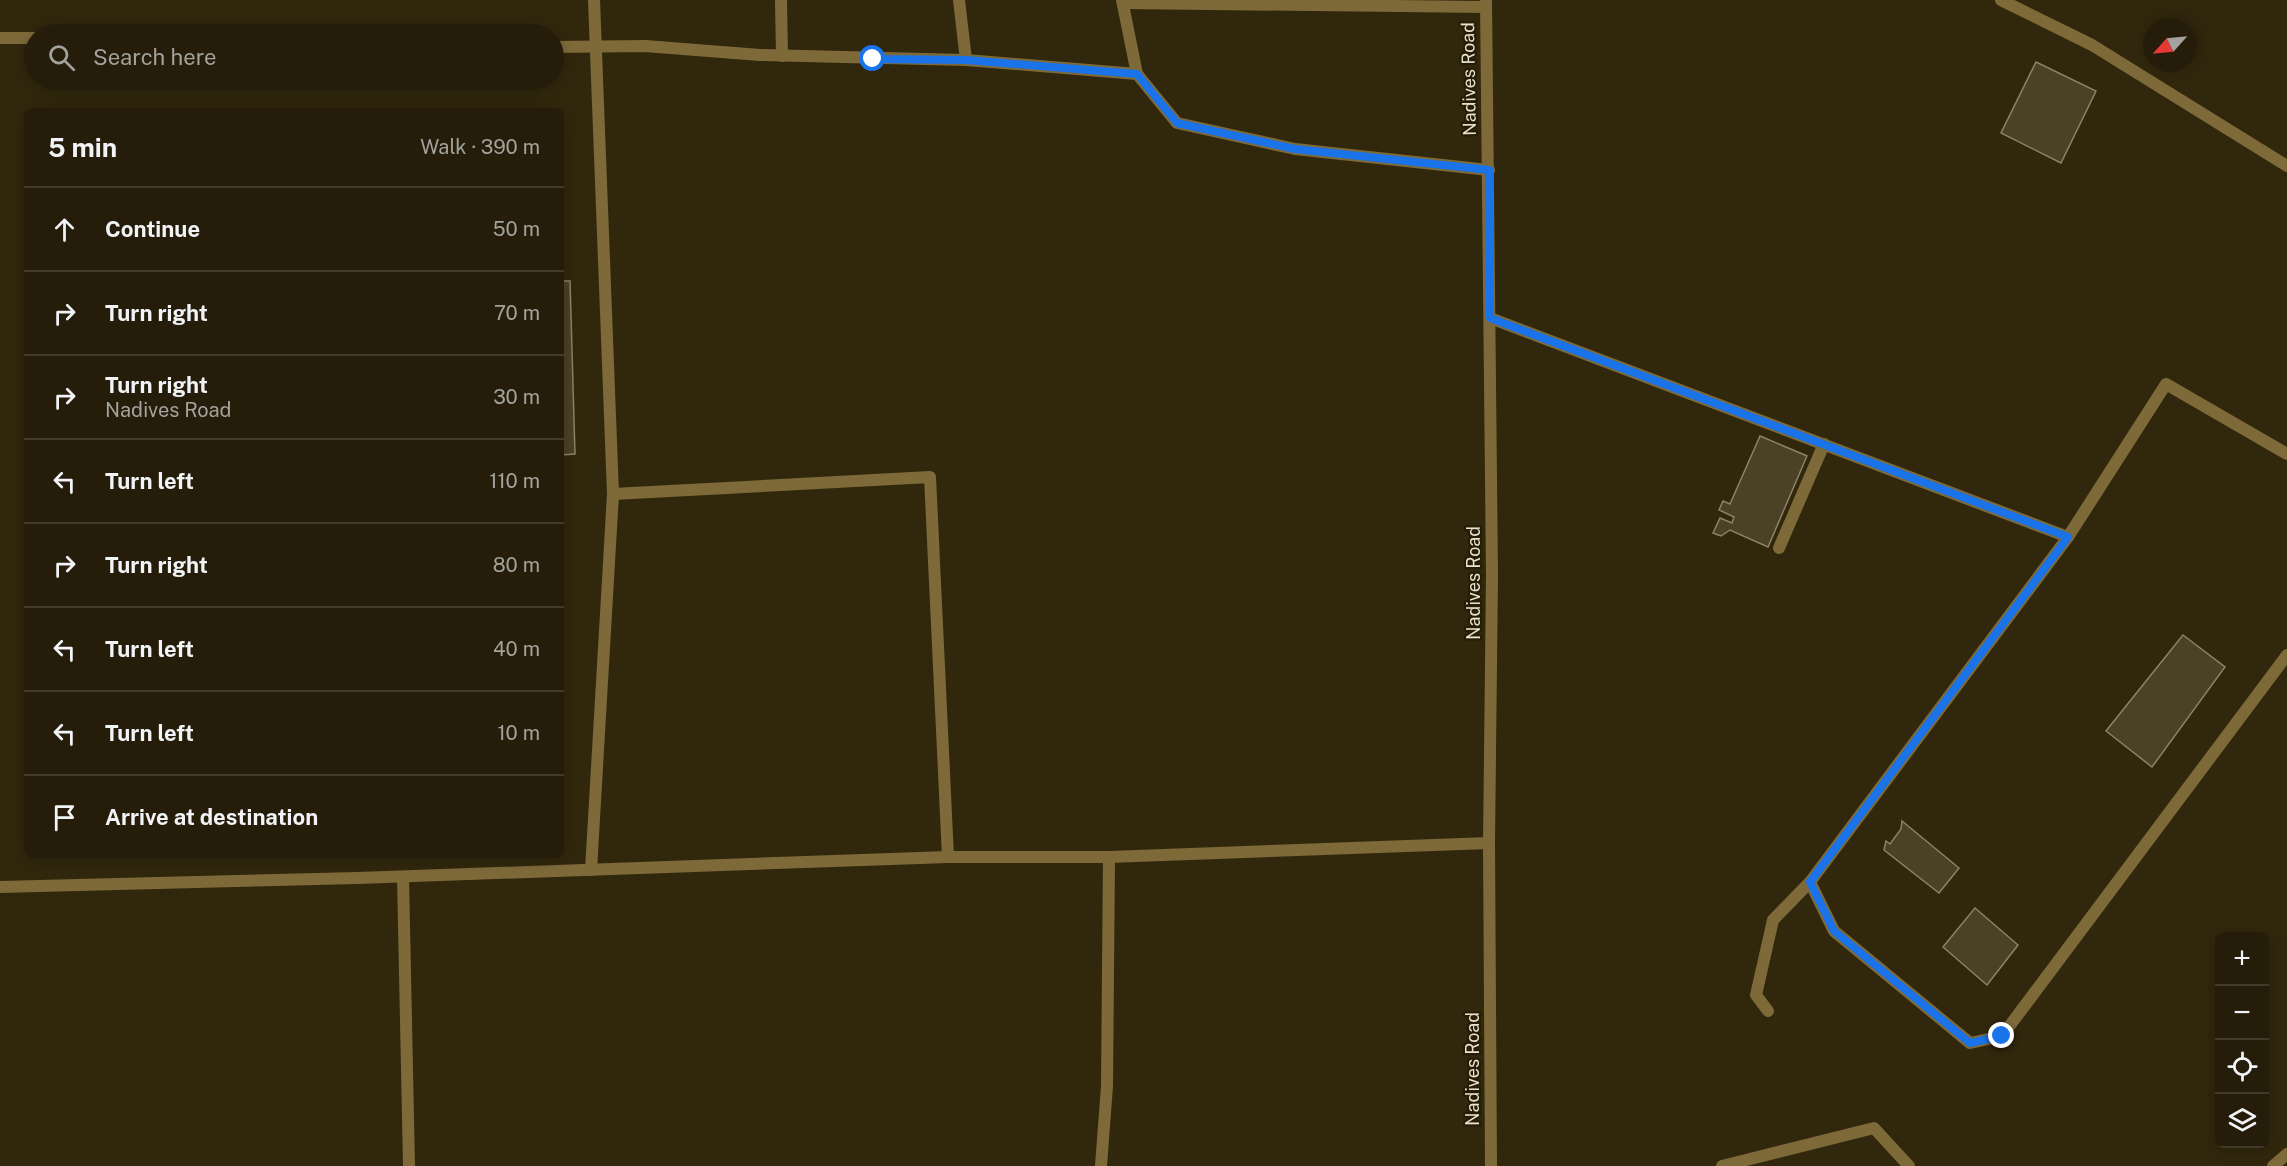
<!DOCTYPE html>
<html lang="en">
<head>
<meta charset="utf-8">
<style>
  :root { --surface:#251d0a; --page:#2d2613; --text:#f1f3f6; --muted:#a3a29c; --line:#423b2b }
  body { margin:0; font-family:"Public Sans",sans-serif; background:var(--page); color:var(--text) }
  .controls { position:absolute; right:18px; bottom:18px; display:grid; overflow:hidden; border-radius:9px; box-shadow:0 3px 15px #0003 }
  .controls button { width:54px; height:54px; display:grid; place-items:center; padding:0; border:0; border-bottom:2px solid var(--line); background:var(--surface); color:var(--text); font:30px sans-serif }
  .compass { position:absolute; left:2143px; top:18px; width:54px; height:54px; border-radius:50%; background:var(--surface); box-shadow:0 3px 15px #0003; rotate:243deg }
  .stop { position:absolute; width:18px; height:18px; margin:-14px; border:4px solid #1a73e8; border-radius:50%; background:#fff }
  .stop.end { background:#1a73e8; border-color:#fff; box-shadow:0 2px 6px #0008 }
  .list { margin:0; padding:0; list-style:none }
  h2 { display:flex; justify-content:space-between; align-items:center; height:78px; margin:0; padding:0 24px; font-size:26px }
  h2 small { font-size:20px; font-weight:400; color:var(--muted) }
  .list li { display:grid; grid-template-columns:39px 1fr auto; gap:18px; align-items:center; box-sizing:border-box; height:84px; padding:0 24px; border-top:2px solid var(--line) }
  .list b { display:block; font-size:22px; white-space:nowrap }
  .list p { margin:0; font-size:20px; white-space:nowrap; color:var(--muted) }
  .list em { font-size:20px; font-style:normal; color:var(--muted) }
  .icon { flex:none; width:33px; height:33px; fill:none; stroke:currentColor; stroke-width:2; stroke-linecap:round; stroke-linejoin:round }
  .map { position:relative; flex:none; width:2287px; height:1166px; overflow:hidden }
  .search { position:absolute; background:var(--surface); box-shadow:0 3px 15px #0003; left:24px; top:24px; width:540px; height:66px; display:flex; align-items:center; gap:15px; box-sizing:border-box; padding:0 21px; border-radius:33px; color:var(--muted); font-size:22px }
  .panel { position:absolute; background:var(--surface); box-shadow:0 3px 15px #0003; left:24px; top:108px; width:540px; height:750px; border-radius:9px }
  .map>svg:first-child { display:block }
</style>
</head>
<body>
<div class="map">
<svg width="2287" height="1166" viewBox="0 0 2287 1166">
  <rect width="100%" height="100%" fill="#31270d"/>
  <g fill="#4b4127" stroke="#8e8266" stroke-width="1.5">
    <polygon points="2036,62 2096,91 2061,163 2001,133"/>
    <polygon points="561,281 570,281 575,454 561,455"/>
    <polygon points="1760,436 1807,456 1768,547 1730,530 1721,536 1713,533 1720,518 1732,523 1734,517 1719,510 1723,501 1730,504"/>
    <polygon points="2183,635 2225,667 2152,767 2106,731"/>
    <polygon points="1902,821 1959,868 1939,893 1884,850 1886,841 1890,844 1901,829"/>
    <polygon points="1975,908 2018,945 1987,985 1943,947"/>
  </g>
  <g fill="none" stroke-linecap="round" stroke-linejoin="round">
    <g stroke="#7e6a39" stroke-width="12">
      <polyline points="594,0 613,494 930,477 948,857"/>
      <polyline points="781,0 782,56"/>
      <polyline points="959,0 966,60"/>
      <polyline points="1122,0 1137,74 1177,123 1295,149 1489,170"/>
      <polyline points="1486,0 1492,575 1489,843 1491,1166"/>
      <polyline points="2001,0 2092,45 2287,166"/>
      <polyline points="1123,3 1485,7"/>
      <polyline points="0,38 34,38"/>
      <polyline points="554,47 645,46 760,55 966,60 1137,74"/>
      <polyline points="1490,318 2068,537 1810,882 1773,920 1756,995 1768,1011"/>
      <polyline points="2068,537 2166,384 2287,454"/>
      <polyline points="1779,548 1824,444"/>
      <polyline points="591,870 613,494"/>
      <polyline points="403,877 409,1166"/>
      <polyline points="1810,882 1834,931 1970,1043 2002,1036 2287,655"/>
      <polyline points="0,887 358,878 948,857 1109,857 1489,843"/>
      <polyline points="1101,1166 1107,1086 1109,857"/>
      <polyline points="1722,1166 1874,1128 1909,1166"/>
      <polyline points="2273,1166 2287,1154"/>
    </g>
  </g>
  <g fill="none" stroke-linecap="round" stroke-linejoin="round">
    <polyline stroke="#1a73e8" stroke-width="8" points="873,59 966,60 1137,74 1177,123 1295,149 1489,170 1490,318 2068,537 1810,882 1834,931 1970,1043 2002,1036"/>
  </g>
  <g text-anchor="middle" stroke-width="4.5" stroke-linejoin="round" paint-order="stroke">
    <g font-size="18" fill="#e8e2d3" stroke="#271d04">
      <text transform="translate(1469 79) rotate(-91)" y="6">Nadives Road</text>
      <text transform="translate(1474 583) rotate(-90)" y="6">Nadives Road</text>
      <text transform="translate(1473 1069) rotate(-90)" y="6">Nadives Road</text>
    </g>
  </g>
</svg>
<div class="controls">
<button>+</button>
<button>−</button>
<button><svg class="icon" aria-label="locate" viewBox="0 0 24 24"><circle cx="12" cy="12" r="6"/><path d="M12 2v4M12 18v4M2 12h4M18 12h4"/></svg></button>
<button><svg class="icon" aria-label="layers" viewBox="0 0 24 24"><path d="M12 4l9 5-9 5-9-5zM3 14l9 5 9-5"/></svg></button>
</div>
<svg class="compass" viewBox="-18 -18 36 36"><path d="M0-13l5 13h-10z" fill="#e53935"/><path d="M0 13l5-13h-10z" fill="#a3a29c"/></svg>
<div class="stop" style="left:873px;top:59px"></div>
<div class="stop end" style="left:2002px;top:1036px"></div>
<div class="search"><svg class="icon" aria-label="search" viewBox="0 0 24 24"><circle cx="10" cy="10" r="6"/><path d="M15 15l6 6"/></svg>Search here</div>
<section class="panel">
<h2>5 min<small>Walk · 390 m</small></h2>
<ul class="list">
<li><svg class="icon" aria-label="ahead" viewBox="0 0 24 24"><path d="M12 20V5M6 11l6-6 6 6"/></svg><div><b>Continue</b></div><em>50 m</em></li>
<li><svg class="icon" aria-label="right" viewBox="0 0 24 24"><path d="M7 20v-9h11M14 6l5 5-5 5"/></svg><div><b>Turn right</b></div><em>70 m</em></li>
<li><svg class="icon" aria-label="right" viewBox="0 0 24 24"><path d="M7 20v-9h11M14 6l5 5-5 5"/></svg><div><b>Turn right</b><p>Nadives Road</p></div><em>30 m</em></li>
<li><svg class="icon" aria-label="left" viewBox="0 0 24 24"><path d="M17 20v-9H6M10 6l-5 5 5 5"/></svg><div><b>Turn left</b></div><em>110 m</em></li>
<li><svg class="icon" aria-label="right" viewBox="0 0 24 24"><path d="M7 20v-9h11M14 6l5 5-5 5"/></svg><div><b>Turn right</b></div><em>80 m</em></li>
<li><svg class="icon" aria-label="left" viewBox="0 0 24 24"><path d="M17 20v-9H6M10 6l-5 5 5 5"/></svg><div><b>Turn left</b></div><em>40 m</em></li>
<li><svg class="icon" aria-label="left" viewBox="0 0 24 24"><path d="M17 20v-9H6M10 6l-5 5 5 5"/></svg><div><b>Turn left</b></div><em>10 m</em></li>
<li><svg class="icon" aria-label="arrive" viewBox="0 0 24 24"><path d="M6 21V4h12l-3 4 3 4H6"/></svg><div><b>Arrive at destination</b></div></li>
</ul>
</section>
</div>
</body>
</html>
